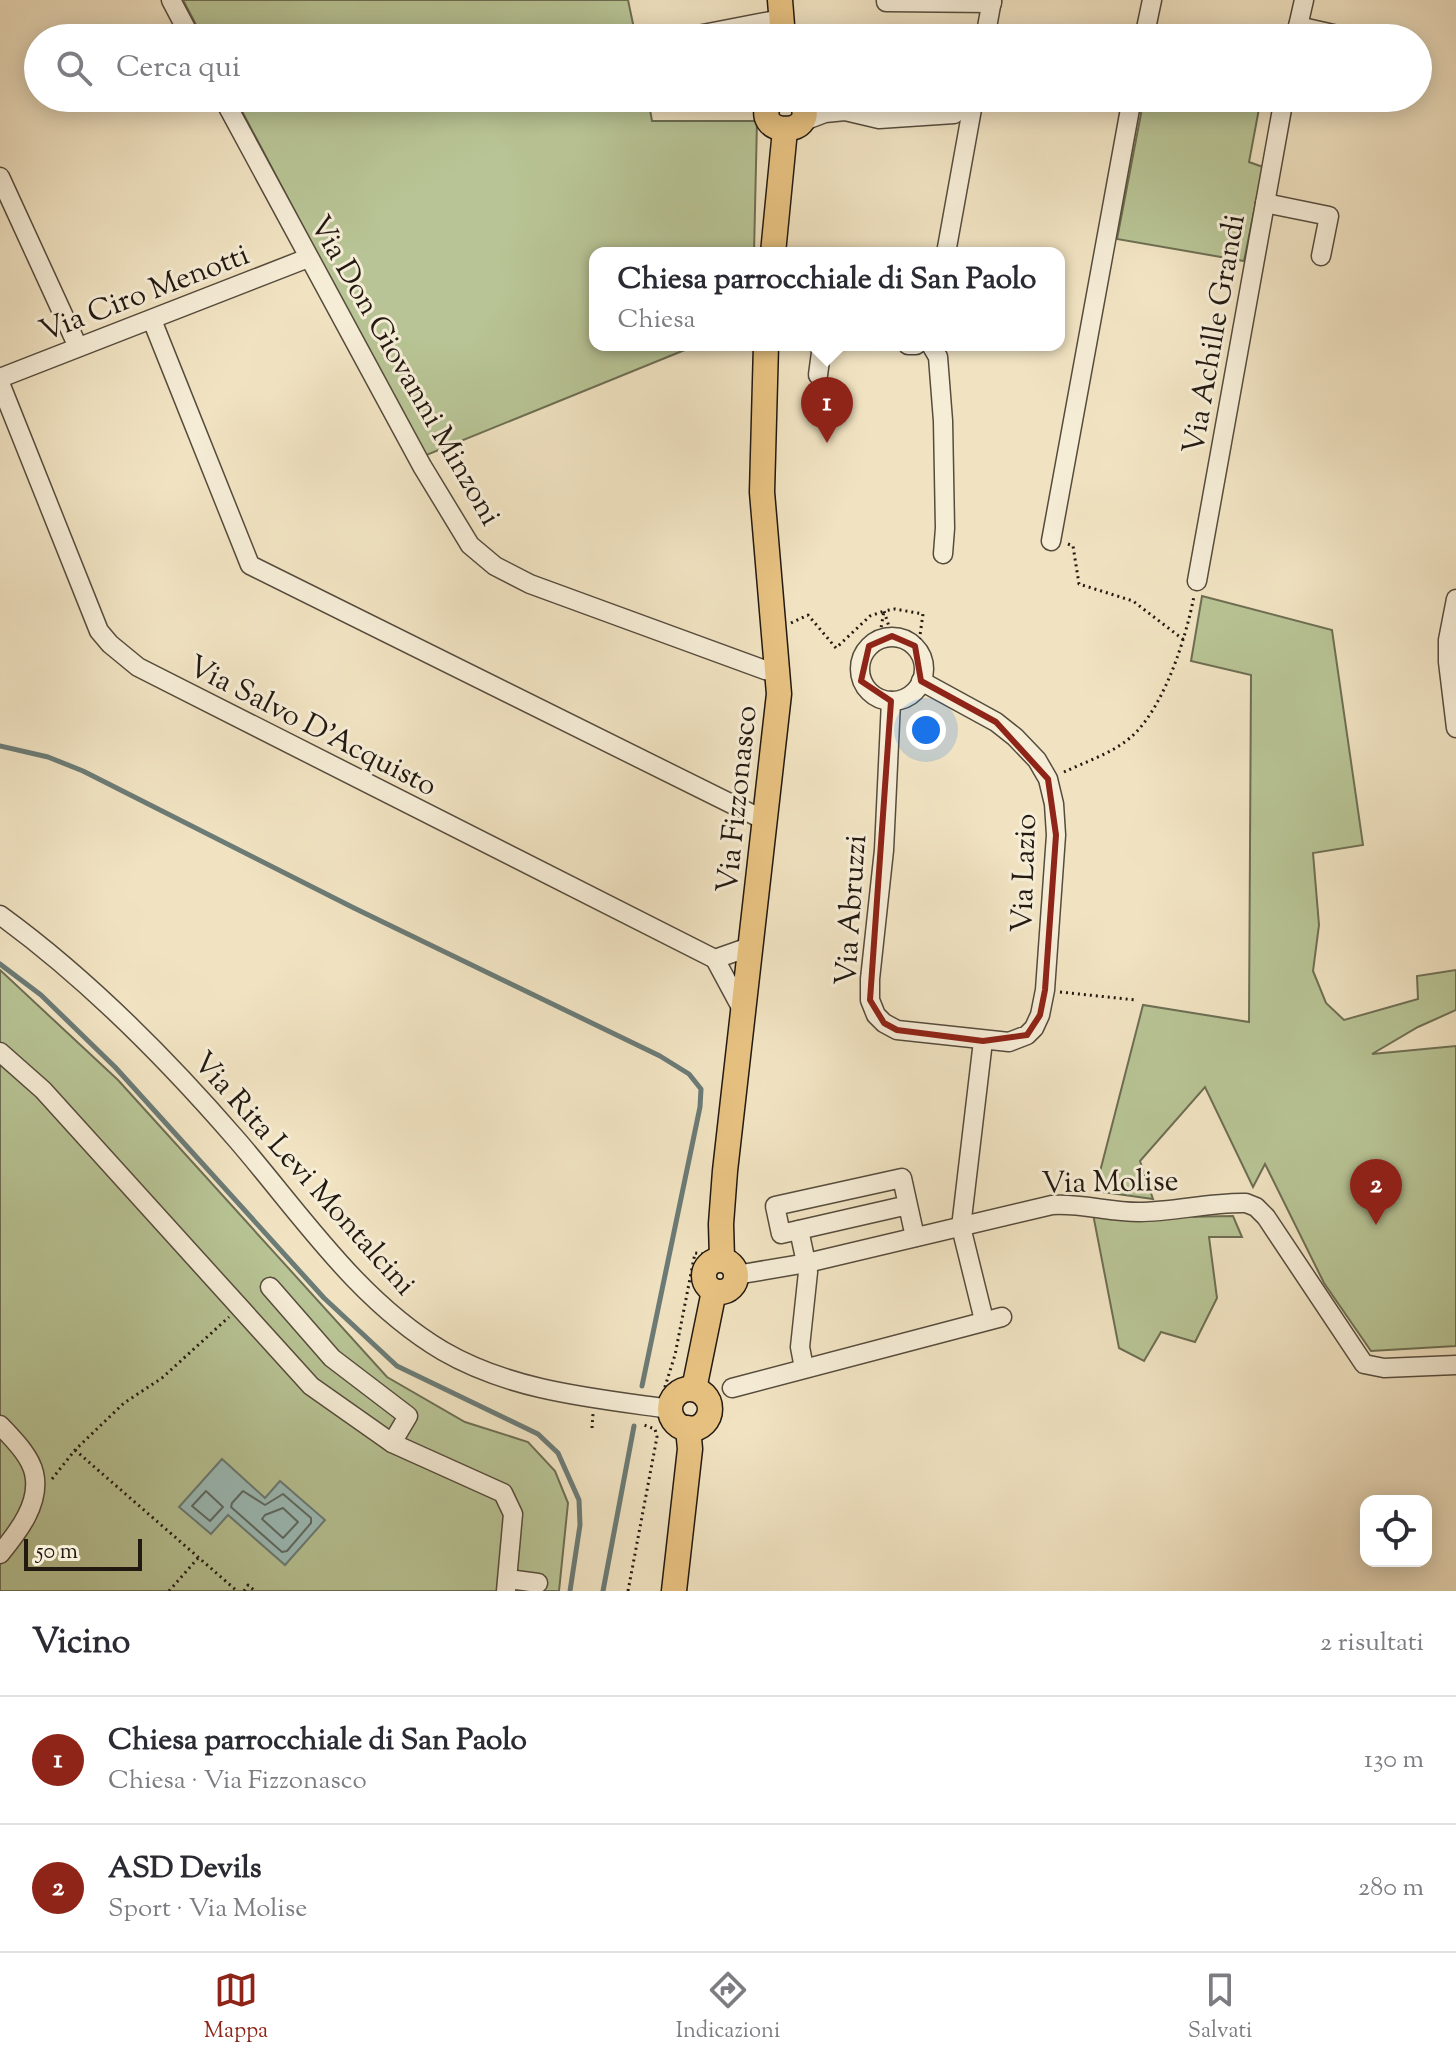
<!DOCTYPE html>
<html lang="it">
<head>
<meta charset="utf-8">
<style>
  :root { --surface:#fff; --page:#f7f7f7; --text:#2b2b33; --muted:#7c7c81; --line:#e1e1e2; --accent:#8f2418 }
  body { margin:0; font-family:"Sorts Mill Goudy",serif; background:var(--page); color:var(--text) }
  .controls { position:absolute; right:24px; bottom:24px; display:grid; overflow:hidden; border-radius:16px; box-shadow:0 4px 20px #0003 }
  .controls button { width:72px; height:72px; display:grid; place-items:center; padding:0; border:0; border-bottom:2px solid var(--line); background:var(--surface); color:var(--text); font:40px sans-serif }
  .scale { position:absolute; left:24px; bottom:20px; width:118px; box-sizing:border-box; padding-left:8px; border:4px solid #221911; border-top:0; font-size:22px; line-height:28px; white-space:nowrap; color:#221911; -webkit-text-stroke:6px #f6edd7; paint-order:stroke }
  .you { position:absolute; left:926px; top:730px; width:28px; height:28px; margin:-20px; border:6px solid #fff; border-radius:50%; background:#1a73e8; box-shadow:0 0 0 12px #1a73e833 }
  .badge { display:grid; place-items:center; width:52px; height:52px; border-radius:50%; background:var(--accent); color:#fff; font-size:26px; font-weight:700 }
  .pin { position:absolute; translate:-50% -66px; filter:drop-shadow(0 2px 4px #0008) }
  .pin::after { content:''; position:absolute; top:42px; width:28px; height:24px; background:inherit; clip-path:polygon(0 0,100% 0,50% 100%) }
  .popup { position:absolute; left:589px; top:247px; width:476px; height:104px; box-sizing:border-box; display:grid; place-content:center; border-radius:16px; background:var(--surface); filter:drop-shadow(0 2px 6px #0005); font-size:26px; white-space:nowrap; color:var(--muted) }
  .popup b { font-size:30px; color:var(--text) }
  .popup::after { content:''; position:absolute; left:50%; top:100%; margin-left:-16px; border:16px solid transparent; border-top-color:var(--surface) }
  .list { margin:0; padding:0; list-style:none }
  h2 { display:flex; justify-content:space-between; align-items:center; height:104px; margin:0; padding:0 32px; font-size:34px }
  h2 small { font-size:26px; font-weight:400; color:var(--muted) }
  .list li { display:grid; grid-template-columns:52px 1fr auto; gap:24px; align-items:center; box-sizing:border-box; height:128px; padding:0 32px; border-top:2px solid var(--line) }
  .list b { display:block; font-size:30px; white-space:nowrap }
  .list p { margin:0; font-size:26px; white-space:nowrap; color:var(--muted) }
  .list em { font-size:26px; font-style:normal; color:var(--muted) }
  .icon { flex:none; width:44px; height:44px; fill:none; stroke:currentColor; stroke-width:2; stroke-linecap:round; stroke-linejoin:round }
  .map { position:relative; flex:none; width:1456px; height:1591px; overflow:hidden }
  .search { position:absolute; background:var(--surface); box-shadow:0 4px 20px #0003; left:24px; right:24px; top:24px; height:88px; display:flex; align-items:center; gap:20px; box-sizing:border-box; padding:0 28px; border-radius:44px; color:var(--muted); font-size:30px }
  .sheet { height:360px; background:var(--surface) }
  nav { display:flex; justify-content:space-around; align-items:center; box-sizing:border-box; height:112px; border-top:2px solid var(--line); background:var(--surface); font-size:22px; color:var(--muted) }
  nav a { display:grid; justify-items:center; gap:4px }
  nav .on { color:var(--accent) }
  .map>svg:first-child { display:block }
</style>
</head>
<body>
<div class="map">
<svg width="1456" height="1591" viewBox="0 0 1456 1591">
  <rect width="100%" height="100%" fill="#f1e3c2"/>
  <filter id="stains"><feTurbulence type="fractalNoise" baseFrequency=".0025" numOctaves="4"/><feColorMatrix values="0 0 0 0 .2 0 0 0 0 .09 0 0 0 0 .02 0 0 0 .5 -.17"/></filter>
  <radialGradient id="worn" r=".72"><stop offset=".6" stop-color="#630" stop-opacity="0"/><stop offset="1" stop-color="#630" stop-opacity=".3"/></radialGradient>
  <g fill="#b8c495" stroke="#6d6e53" stroke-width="2">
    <polygon points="183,0 628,0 636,38 203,38"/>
    <polygon points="235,98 648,98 652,121 757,121 754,253 595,253 595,345 697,345 424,456"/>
    <polygon points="1144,98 1261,98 1249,162 1263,167 1244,261 1117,239"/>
    <polygon points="1202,596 1332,630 1363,845 1313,853 1319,925 1313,971 1326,1003 1344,1020 1418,999 1417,976 1456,970 1456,1010 1418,1027 1372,1054 1456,1046 1456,1346 1371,1351 1324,1283 1265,1164 1253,1187 1205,1087 1140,1161 1153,1199 1095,1191 1143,1005 1249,1022 1251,675 1191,661"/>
    <polygon points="0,970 118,1080 387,1377 465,1422 528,1442 555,1471 568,1503 559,1591 0,1591"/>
    <polygon points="1093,1214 1180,1217 1233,1216 1242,1237 1209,1237 1217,1298 1195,1342 1161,1332 1144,1361 1119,1348"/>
  </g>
  <polygon fill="#9cbdb9" stroke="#6b7b76" stroke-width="2" points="222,1459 265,1498 280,1481 325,1520 285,1565 228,1515 211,1534 179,1507"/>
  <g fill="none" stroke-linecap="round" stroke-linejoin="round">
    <g stroke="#5f6b65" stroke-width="2">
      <polygon points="206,1491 223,1507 210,1521 192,1506"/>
      <polygon points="243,1491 265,1505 283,1494 311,1518 311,1523 287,1551 282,1552 231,1507 232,1503"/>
      <polygon points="283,1508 298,1522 283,1538 262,1519 265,1515"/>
    </g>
    <g stroke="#6b7b76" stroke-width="5">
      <polyline points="0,746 48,757 83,771 354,908 660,1056 689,1074 701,1089 700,1107 642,1386"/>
      <polyline points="0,964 41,995 115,1067 324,1298 397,1366 538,1434 558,1453 579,1500 580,1525 570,1591"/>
      <polyline points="603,1591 634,1426"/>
    </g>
    <g stroke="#564c3d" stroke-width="21">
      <g id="minor">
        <polyline points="171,0 191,38"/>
        <polyline points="886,0 886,2 992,3"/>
        <polyline points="1298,26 1351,38"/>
        <polyline points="1296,35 1304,0"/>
        <polyline points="682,38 781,19"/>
        <polyline points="985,38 992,0"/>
        <polyline points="1144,38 1152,0"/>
        <polyline points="223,98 422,466 470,545 495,566 530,584 765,670 778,672"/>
        <polyline points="800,99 841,98"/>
        <polyline points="801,122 825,113 845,111 879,119 954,114 973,98"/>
        <polyline points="0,177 78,347"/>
        <polyline points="1265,203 1329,216 1321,256"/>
        <polyline points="946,253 974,98"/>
        <polyline points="152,320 250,565 766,821"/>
        <polyline points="908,345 916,345"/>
        <polyline points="931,345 938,357 943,421 945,528 943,554"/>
        <polyline points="818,375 822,345"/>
        <polyline points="0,378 308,258"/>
        <polyline points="0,383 99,631 110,644 138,667 715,959 752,946"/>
        <polyline points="1051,541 1132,98"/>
        <polyline points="1197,581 1284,98"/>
        <polyline points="1456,599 1448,640 1448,662 1456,728"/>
        <circle cx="892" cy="669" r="32"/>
        <polyline points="891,701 884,850 870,979 870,1000 876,1015 884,1023 897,1030 1009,1042 1027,1035 1034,1028 1040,1015 1045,990 1056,835 1054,804 1048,779 1037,760 1015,737 996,722 921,681"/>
        <path d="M0,915C88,979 166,1058 237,1140C300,1213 358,1301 443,1351C512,1391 592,1398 670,1409"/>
        <polyline points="715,959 744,1013"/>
        <polyline points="983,1041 961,1227 984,1320"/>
        <polyline points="0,1052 43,1090 311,1386 392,1443"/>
        <polyline points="908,1205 781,1234 775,1206 902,1178 915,1237"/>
        <polyline points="799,1230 808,1272 800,1347 804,1368"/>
        <path d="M736,1275L807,1263L1052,1205C1081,1203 1109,1212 1139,1212C1175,1212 1210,1202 1246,1203L1256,1207L1266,1217L1364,1364L1384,1368L1456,1365"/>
        <polyline points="270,1287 332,1358 408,1416 392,1443 503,1493 513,1514 506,1591"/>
        <polyline points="732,1388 1002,1317"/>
        <path d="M0,1425C12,1438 30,1455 34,1473C41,1503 18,1532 0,1554"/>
        <polyline points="508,1579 538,1583"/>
      </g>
    </g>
    <g stroke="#221911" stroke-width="27">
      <g id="major">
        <polyline points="780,0 783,38"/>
        <path d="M772,98C745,139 826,139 799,98"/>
        <polyline points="773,253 785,130"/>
        <polyline points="722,1259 721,1224 725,1171 779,694 762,492 766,345"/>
        <circle cx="720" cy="1276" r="16"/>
        <polyline points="694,1389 714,1291"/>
        <circle cx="690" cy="1409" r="20"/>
        <polyline points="674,1591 690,1449 688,1428"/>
      </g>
    </g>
    <g stroke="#221911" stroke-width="3" stroke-dasharray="2 4" stroke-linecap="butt">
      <polyline points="1068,544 1073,546 1079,584 1133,601 1184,640"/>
      <polyline points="791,623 808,615 836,648 870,616 884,611 879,639"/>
      <polyline points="892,636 884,611 895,609 923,614 919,642 915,646"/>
      <path d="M1064,772C1085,762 1113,753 1131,737C1164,708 1186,638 1194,596"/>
      <polyline points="1060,992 1136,1000"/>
      <polyline points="663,1393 675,1355 695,1253 703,1254"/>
      <polyline points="592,1428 593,1414"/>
      <polyline points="75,1450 237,1591"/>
      <polyline points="52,1479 75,1450 124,1403 162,1378 229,1317"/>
      <polyline points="169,1591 198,1558"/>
      <polyline points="244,1591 248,1585 255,1591"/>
      <polyline points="628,1591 657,1437 655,1429 641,1424"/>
    </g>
    <use href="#minor" stroke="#f6edd7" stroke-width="18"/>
    <use href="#major" stroke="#e8c281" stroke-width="24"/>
  </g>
  <path fill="none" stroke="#8f2418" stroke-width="6" stroke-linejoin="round" d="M892,636L915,646L921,681L996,722L1048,779L1056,835L1045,990L1040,1015L1027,1035L983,1041L897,1030L884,1023L870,1000L891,701L861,681L869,646Z"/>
  <g text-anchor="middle" stroke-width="6" stroke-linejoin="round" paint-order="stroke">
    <g font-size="30" fill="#221911" stroke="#f6edd7">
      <text transform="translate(144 292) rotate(-21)" y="10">Via Ciro Menotti</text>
      <text transform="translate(1213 334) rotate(-80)" y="10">Via Achille Grandi</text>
      <text transform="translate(406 370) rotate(60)" y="10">Via Don Giovanni Minzoni</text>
      <text transform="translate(313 725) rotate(27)" y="10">Via Salvo D'Acquisto</text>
      <text transform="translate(736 799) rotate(-84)" y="10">Via Fizzonasco</text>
      <text transform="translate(1023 873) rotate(-88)" y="10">Via Lazio</text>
      <text transform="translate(850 910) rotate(-86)" y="10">Via Abruzzi</text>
      <text transform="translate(305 1173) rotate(48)" y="10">Via Rita Levi Montalcini</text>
      <text transform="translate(1110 1181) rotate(-1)" y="10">Via Molise</text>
    </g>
  </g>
  <rect width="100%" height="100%" filter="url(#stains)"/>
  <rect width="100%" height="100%" fill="url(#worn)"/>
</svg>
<div class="controls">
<button><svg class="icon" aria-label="locate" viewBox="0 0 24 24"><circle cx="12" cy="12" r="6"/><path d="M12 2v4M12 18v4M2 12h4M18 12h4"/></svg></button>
</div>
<div class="scale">50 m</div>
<div class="you"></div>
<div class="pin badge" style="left:827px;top:443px">1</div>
<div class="popup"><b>Chiesa parrocchiale di San Paolo</b>Chiesa</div>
<div class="pin badge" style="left:1376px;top:1225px">2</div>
<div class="search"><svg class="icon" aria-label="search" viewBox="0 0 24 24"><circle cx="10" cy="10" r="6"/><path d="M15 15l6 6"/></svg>Cerca qui</div>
</div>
<section class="sheet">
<h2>Vicino<small>2 risultati</small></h2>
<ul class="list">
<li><span class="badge">1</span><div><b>Chiesa parrocchiale di San Paolo</b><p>Chiesa · Via Fizzonasco</p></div><em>130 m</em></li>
<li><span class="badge">2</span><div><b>ASD Devils</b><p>Sport · Via Molise</p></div><em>280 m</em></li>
</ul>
</section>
<nav>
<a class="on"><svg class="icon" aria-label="map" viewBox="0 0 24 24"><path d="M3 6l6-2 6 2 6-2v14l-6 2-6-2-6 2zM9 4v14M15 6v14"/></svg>Mappa</a>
<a><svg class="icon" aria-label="directions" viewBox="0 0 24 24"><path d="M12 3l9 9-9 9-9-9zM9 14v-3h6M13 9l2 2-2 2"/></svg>Indicazioni</a>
<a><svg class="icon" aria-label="saved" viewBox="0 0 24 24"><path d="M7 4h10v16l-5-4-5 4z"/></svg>Salvati</a>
</nav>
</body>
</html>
